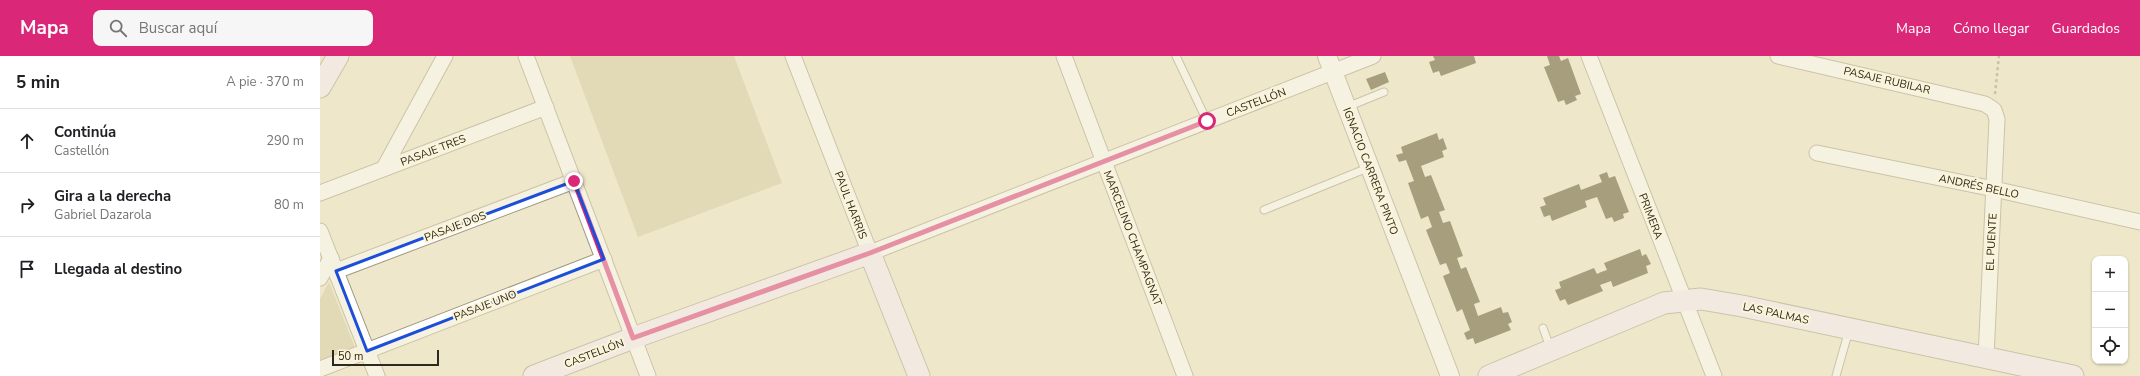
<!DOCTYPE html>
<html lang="es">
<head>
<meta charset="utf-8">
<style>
  :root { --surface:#fff; --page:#f6f6f6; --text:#202124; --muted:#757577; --line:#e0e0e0; --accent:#db2777 }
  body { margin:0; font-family:"Nunito Sans",sans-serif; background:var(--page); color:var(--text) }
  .controls { position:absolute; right:12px; bottom:12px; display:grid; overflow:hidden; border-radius:8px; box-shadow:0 1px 3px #0004 }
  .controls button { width:36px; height:36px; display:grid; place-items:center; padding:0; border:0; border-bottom:1px solid var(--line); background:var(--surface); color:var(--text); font:20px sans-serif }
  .scale { position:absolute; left:12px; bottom:10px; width:107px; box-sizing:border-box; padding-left:4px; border:2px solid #2c291e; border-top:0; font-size:11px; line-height:14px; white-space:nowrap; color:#2c291e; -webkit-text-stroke:3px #fcf4d8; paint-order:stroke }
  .stop { position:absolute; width:12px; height:12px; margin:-9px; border:3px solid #db2777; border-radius:50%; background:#fff }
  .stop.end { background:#db2777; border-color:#fff; box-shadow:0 1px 4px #0008 }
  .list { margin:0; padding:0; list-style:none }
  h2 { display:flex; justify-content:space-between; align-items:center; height:52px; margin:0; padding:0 16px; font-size:17px }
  h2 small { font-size:13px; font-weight:400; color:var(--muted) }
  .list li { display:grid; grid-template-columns:26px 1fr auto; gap:12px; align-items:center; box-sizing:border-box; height:64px; padding:0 16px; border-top:1px solid var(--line) }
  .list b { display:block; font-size:15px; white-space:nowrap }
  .list p { margin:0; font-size:13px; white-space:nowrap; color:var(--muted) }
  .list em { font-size:13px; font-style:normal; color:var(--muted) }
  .icon { flex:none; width:22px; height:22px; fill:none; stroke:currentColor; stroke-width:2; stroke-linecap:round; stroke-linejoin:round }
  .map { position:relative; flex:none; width:1820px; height:320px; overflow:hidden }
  header { display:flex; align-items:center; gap:24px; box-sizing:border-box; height:56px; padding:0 20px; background:var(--accent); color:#fff }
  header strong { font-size:19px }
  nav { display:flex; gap:22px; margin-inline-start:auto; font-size:14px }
  .search { width:280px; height:36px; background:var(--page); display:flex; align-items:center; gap:10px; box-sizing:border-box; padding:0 14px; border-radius:8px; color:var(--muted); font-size:15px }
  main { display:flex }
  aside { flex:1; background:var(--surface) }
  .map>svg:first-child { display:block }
</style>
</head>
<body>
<header>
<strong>Mapa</strong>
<div class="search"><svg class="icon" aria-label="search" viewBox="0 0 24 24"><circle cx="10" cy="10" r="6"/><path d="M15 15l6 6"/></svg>Buscar aquí</div>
<nav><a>Mapa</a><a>Cómo llegar</a><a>Guardados</a></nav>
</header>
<main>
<aside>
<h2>5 min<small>A pie · 370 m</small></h2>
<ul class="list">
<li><svg class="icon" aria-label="ahead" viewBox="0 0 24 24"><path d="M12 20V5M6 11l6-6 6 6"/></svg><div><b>Continúa</b><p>Castellón</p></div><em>290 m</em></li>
<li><svg class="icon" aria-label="right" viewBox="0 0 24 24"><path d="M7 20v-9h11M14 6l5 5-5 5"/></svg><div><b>Gira a la derecha</b><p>Gabriel Dazarola</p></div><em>80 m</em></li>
<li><svg class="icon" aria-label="arrive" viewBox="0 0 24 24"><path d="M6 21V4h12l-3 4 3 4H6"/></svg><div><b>Llegada al destino</b></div></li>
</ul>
</aside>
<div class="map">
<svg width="1820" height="320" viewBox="0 0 1820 320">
  <rect width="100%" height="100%" fill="#efe7cb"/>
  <g fill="#d3c79f">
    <polygon points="250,0 414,0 462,127 318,181"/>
    <polygon points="9,226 36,294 0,308 0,243"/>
  </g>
  <g fill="#504520">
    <polygon points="1113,0 1154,0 1156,7 1121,20 1119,15 1113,17 1109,6 1115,4"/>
    <polygon points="1227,0 1239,0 1241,5 1248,2 1261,38 1255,40 1257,44 1246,49 1244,44 1238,46 1224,11 1230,9"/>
    <polygon points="1065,16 1069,26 1051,34 1046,23"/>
    <polygon points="1117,77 1119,84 1123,82 1127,93 1122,95 1124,101 1101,110 1105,121 1111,119 1125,154 1119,156 1123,167 1130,165 1143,200 1137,202 1141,213 1146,211 1160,246 1154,248 1158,260 1181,251 1183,257 1188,256 1192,266 1188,268 1191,274 1155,288 1153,282 1147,284 1144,277 1150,274 1142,253 1137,256 1123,220 1130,217 1126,207 1120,209 1106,174 1112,171 1108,160 1101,163 1088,127 1094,125 1086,104 1079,106 1076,99 1083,97 1081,91"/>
    <polygon points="1287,116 1289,122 1295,120 1309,156 1303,158 1304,162 1294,166 1292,161 1286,163 1277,141 1265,145 1267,151 1232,165 1230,159 1224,161 1220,151 1226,149 1223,142 1259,128 1261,134 1282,126 1279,119"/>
    <polygon points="1320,193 1322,200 1326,198 1331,208 1326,210 1328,217 1293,231 1291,225 1280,229 1283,235 1248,249 1245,243 1240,245 1235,234 1241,232 1239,226 1274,212 1277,218 1281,216 1287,214 1284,207"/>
  </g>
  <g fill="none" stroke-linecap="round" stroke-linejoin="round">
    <g stroke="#a0987e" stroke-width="9">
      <g id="service">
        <polyline points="856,0 887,65"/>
        <polyline points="1027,51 1064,36"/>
        <polyline points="944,154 1050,111"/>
        <polyline points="1223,272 1230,291"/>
        <polyline points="1516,320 1529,274"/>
      </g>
    </g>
    <g stroke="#a0987e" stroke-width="17">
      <g id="minor">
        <polyline points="206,0 328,320"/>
        <polyline points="473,0 550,197 1053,0"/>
        <polyline points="744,0 865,320"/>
        <polyline points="1269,0 1394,320"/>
        <polyline points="1458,0 1665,48 1674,54 1677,63 1666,302"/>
        <polyline points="1497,97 1674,133 1820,166"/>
        <polyline points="64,112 125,0"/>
        <polyline points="0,137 226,51"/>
        <polyline points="0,175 57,320"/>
        <polyline points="16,215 254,125"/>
        <polyline points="0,222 11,202"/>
        <polyline points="0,313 284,203"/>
      </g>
    </g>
    <g stroke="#a0987e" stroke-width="20">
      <polyline id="tertiary" points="1007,0 1130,320"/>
    </g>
    <g stroke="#a0987e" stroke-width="23">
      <g id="secondary">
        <polyline points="0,31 18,0"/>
        <polyline points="214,320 313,282 550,197 599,320"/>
        <polyline points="1169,320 1344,247 1381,243 1422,250 1753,320"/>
      </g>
    </g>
    <polyline stroke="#9b9681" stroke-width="2.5" stroke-dasharray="3 3" stroke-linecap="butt" points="1675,38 1679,0"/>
    <use href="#service" stroke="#fff" stroke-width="7"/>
    <use href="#minor" stroke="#fff" stroke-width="15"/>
    <use href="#tertiary" stroke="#fff" stroke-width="18"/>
    <use href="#secondary" stroke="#f7eefc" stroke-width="21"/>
  </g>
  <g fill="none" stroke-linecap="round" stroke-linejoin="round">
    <polyline stroke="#db2777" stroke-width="5" points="254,125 313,282 550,197 887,65"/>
  </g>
  <path d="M0 0H1820V320H0ZM254,125L284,203L47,295L16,215Z" fill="#efe7cb" fill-opacity=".55" fill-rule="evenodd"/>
  <path fill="none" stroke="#1d4ed8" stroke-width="3" stroke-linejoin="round" d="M254,125L284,203L47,295L16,215Z"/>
  <g text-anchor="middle" stroke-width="4" stroke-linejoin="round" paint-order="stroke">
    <g font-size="11" fill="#2c291e" stroke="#fcf4d8">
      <text transform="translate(1567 24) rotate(13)" y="4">PASAJE RUBILAR</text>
      <text transform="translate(936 46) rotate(-21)" y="4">CASTELLÓN</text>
      <text transform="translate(113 94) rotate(-21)" y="4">PASAJE TRES</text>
      <text transform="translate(1051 115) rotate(69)" y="4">IGNACIO CARRERA PINTO</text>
      <text transform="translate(1659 130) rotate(12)" y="4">ANDRÉS BELLO</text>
      <text transform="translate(531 149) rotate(69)" y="4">PAUL HARRIS</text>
      <text transform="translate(1331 160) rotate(69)" y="4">PRIMERA</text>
      <text transform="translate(135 170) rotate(-21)" y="4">PASAJE DOS</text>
      <text transform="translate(813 182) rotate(69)" y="4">MARCELINO CHAMPAGNAT</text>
      <text transform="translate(1671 186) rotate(-87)" y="4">EL PUENTE</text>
      <text transform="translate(165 249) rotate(-21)" y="4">PASAJE UNO</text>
      <text transform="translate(1456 257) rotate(12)" y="4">LAS PALMAS</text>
      <text transform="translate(274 297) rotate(-21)" y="4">CASTELLÓN</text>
    </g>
  </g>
</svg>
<div class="controls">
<button>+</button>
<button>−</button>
<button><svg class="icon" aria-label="locate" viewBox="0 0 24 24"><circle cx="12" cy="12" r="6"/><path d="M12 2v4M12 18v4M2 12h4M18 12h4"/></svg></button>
</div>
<div class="scale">50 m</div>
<div class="stop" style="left:887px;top:65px"></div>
<div class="stop end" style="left:254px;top:125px"></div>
</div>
</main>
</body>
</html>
